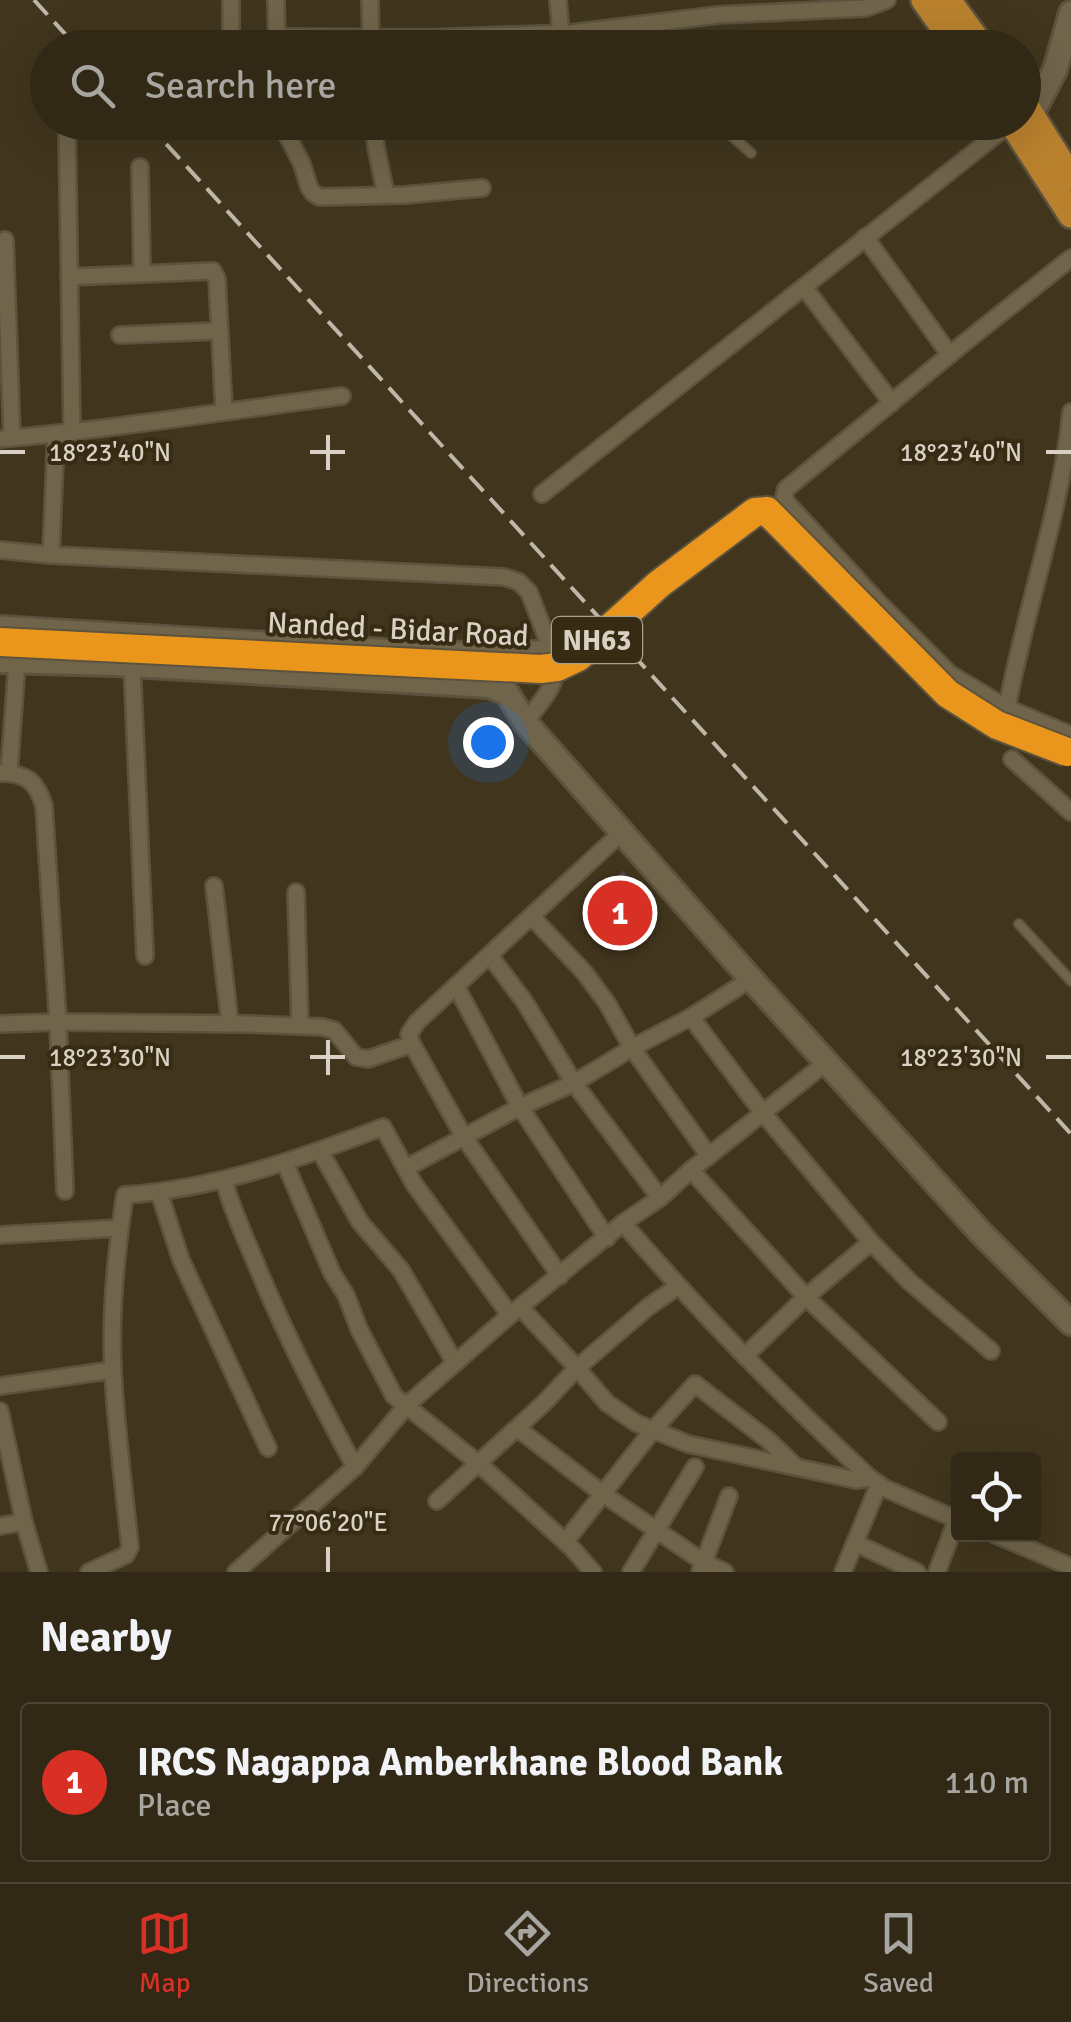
<!DOCTYPE html>
<html lang="en">
<head>
<meta charset="utf-8">
<style>
  :root { --surface:#312816; --page:#39301f; --text:#f1f3f6; --muted:#a8a6a1; --line:#4c4435; --accent:#d93025 }
  body { margin:0; font-family:Signika,sans-serif; background:var(--page); color:var(--text) }
  .controls { position:absolute; right:30px; bottom:30px; display:grid; overflow:hidden; border-radius:10px; box-shadow:0 10px 40px #0002 }
  .controls button { width:90px; height:90px; display:grid; place-items:center; padding:0; border:0; border-bottom:2px solid var(--line); background:var(--surface); color:var(--text); font:50px sans-serif }
  .you { position:absolute; left:488px; top:742px; width:35px; height:35px; margin:-25px; border:8px solid #fff; border-radius:50%; background:#1a73e8; box-shadow:0 0 0 15px #1a73e833 }
  .badge { display:grid; place-items:center; width:65px; height:65px; border-radius:50%; background:var(--accent); color:#fff; font-size:32px; font-weight:700 }
  .pin { position:absolute; translate:-50% -50%; border:5px solid #fff; box-shadow:0 2px 10px #0006 }
  .list { margin:0; padding:0; list-style:none }
  h2 { display:flex; justify-content:space-between; align-items:center; height:130px; margin:0; padding:0 40px; font-size:42px }
  h2 small { font-size:32px; font-weight:400; color:var(--muted) }
  .list li { display:grid; grid-template-columns:65px 1fr auto; gap:30px; align-items:center; box-sizing:border-box; height:160px; margin:0 20px 20px; padding:0 20px; border:2px solid var(--line); border-radius:10px }
  .list b { display:block; font-size:38px; white-space:nowrap }
  .list p { margin:0; font-size:32px; white-space:nowrap; color:var(--muted) }
  .list em { font-size:32px; font-style:normal; color:var(--muted) }
  .icon { flex:none; width:55px; height:55px; fill:none; stroke:currentColor; stroke-width:2; stroke-linecap:round; stroke-linejoin:round }
  .map { position:relative; flex:none; width:1071px; height:1572px; overflow:hidden }
  .search { position:absolute; background:var(--surface); box-shadow:0 10px 40px #0002; left:30px; right:30px; top:30px; height:110px; display:flex; align-items:center; gap:25px; box-sizing:border-box; padding:0 35px; border-radius:55px; color:var(--muted); font-size:38px }
  .sheet { height:310px; background:var(--surface) }
  nav { display:flex; justify-content:space-around; align-items:center; box-sizing:border-box; height:140px; border-top:2px solid var(--line); background:var(--surface); font-size:28px; color:var(--muted) }
  nav a { display:grid; justify-items:center; gap:5px }
  nav .on { color:var(--accent) }
  .map>svg:first-child { display:block }
</style>
</head>
<body>
<div class="map">
<svg width="1071" height="1572" viewBox="0 0 1071 1572">
  <rect width="100%" height="100%" fill="#41351d"/>
  <g fill="none" stroke-linecap="round" stroke-linejoin="round">
    <g stroke="#5c533e" stroke-width="12">
      <g id="lane">
        <polyline points="607,30 611,48"/>
        <polyline points="691,122 726,131 751,153"/>
        <polyline points="1019,924 1071,981"/>
      </g>
    </g>
    <g stroke="#5c533e" stroke-width="20">
      <g id="street">
        <polyline points="276,0 277,48"/>
        <polyline points="370,0 371,44"/>
        <polyline points="558,0 561,34"/>
        <polyline points="277,37 427,38 571,33 718,15 866,8 887,0"/>
        <polyline points="231,48 231,0"/>
        <polyline points="283,122 286,133 302,164 309,187 313,193 320,197 404,195 482,188"/>
        <polyline points="374,122 376,147 386,195"/>
        <polyline points="67,129 72,433"/>
        <polyline points="140,167 142,273"/>
        <polyline points="865,237 950,355"/>
        <polyline points="5,240 12,438"/>
        <polyline points="1071,258 964,343 786,489 784,497 788,504 878,602 950,674 1007,708 1071,735"/>
        <polyline points="69,277 213,271 217,279 224,411"/>
        <polyline points="804,287 892,403"/>
        <polyline points="120,335 218,331"/>
        <path d="M0,439C114,429 228,411 342,396"/>
        <polyline points="542,494 1011,123"/>
        <polyline points="0,550 51,555 504,577 519,582 529,592 551,649"/>
        <polyline points="51,555 56,434"/>
        <path d="M0,624L431,650L551,649C564,681 544,698 525,722"/>
        <polyline points="132,665 145,956"/>
        <path d="M1007,708C1025,609 1061,512 1071,412"/>
        <polyline points="1012,759 1071,812"/>
        <path d="M0,773C27,773 37,782 44,806L58,1022L65,1191"/>
        <polyline points="9,773 17,662"/>
        <polyline points="214,886 230,1024"/>
        <polyline points="296,892 300,1026"/>
        <polyline points="532,917 584,972 607,1003 632,1048 709,1156"/>
        <polyline points="490,956 524,1001 574,1083 660,1198"/>
        <polyline points="456,986 520,1107 607,1238"/>
        <polyline points="691,1017 763,1113 871,1242 910,1282 991,1351"/>
        <polyline points="0,1024 58,1022 248,1024 322,1027 334,1030 356,1057 368,1059 412,1044"/>
        <polyline points="320,1151 360,1222 401,1270 455,1363"/>
        <polyline points="285,1163 332,1273 346,1295 359,1329 394,1396 478,1463 571,1547 593,1572"/>
        <polyline points="406,1168 520,1107 574,1083 632,1048 691,1017 751,979"/>
        <polyline points="691,1170 806,1297 938,1422"/>
        <path d="M224,1180C231,1207 243,1233 254,1259C283,1330 318,1399 355,1467"/>
        <polyline points="159,1192 181,1260 268,1448"/>
        <path d="M623,1223C700,1313 783,1397 870,1478L884,1488L958,1520"/>
        <polyline points="0,1235 120,1228"/>
        <polyline points="560,1276 464,1137 412,1044 409,1034 417,1022 622,832"/>
        <polyline points="520,1307 577,1368 607,1403 636,1423 688,1444 856,1480 870,1478"/>
        <polyline points="745,1356 806,1297 871,1242"/>
        <polyline points="0,1386 113,1370"/>
        <polyline points="0,1411 24,1522 39,1572"/>
        <polyline points="517,1428 603,1494 705,1563 725,1572"/>
        <polyline points="437,1501 544,1403 577,1368 648,1307 677,1287"/>
        <polyline points="0,1526 24,1522"/>
        <polyline points="994,1534 1071,1567"/>
        <polyline points="565,1542 653,1430 695,1384 768,1440 796,1467"/>
        <polyline points="855,1543 917,1572"/>
        <path d="M89,1572L126,1555L130,1547C124,1488 116,1430 113,1371C110,1313 116,1252 125,1195C215,1189 299,1159 383,1127L414,1184L510,1315"/>
        <polyline points="236,1572 355,1467 407,1405 510,1315 623,1223 660,1198 691,1170 828,1061"/>
        <polyline points="631,1572 695,1467"/>
        <polyline points="700,1572 729,1496"/>
        <polyline points="843,1572 879,1484"/>
        <polyline points="937,1572 957,1519"/>
      </g>
    </g>
    <g stroke="#5c533e" stroke-width="28">
      <g id="secondary">
        <polyline points="1032,114 1055,70 1071,13"/>
        <polyline points="0,661 115,664 489,686 507,693 525,722 751,979 981,1233 1071,1323"/>
      </g>
    </g>
    <g stroke="#5c533e" stroke-width="30">
      <g id="primary">
        <polyline points="924,0 958,48"/>
        <polyline points="948,0 983,48"/>
        <polyline points="1024,103 1071,178"/>
        <polyline points="1011,122 1071,215"/>
      </g>
    </g>
    <use href="#lane" stroke="#70644a" stroke-width="8"/>
    <use href="#street" stroke="#70644a" stroke-width="15"/>
    <use href="#secondary" stroke="#70644a" stroke-width="22"/>
    <use href="#primary" stroke="#b9812e" stroke-width="25"/>
    <g stroke="#bfb8a8" stroke-width="4" stroke-dasharray="20 10" stroke-linecap="butt">
      <polyline points="34,0 78,48"/>
      <polyline points="146,122 1071,1134"/>
    </g>
    <g stroke="#5c533e" stroke-width="32" stroke-linecap="butt">
      <polyline id="highway-bridge" points="0,642 541,669 557,667 578,657 659,584 755,512 767,511 948,694 997,725 1067,752"/>
    </g>
    <use href="#highway-bridge" stroke="#ea951b" stroke-width="28"/>
  </g>
  <polygon fill="#674f59" points="595,900 646,911 617,938 595,915"/>
  <polygon fill="#544049" points="646,896 646,911 617,938 617,923"/>
  <polygon fill="#785c68" stroke="#544049" stroke-width="2.5" points="623,872 646,896 617,923 595,900"/>
  <path fill="none" stroke="#d9d2c4" stroke-width="4" d="M328,435V470M0,452H25M310,452H345M1046,452H1071M328,1040V1075M0,1057H25M310,1057H345M1046,1057H1071M328,1547V1572"/>
  <g text-anchor="middle" stroke-width="8" stroke-linejoin="round" paint-order="stroke">
    <rect fill="#372b13" stroke="#a8a08f" stroke-width="2.5" x="552" y="617" width="90" height="46" rx="8"/>
    <g font-size="28" font-weight="bold" fill="#d9d2c4">
      <text x="597" y="650">NH63</text>
    </g>
    <g font-size="30" fill="#d9d2c4" stroke="#372b13">
      <text transform="translate(398 629) rotate(3)" y="10">Nanded - Bidar Road</text>
    </g>
  </g>
  <g font-size="25" text-anchor="middle" fill="#d9d2c4" stroke="#372b13" stroke-width="8" stroke-linejoin="round" paint-order="stroke">
    <text x="110" y="461">18°23'40"N</text>
    <text x="961" y="461">18°23'40"N</text>
    <text x="110" y="1066">18°23'30"N</text>
    <text x="961" y="1066">18°23'30"N</text>
    <text x="328" y="1531">77°06'20"E</text>
  </g>
</svg>
<div class="controls">
<button><svg class="icon" aria-label="locate" viewBox="0 0 24 24"><circle cx="12" cy="12" r="6"/><path d="M12 2v4M12 18v4M2 12h4M18 12h4"/></svg></button>
</div>
<div class="you"></div>
<div class="pin badge" style="left:620px;top:913px">1</div>
<div class="search"><svg class="icon" aria-label="search" viewBox="0 0 24 24"><circle cx="10" cy="10" r="6"/><path d="M15 15l6 6"/></svg>Search here</div>
</div>
<section class="sheet">
<h2>Nearby<small></small></h2>
<ul class="list">
<li><span class="badge">1</span><div><b>IRCS Nagappa Amberkhane Blood Bank</b><p>Place</p></div><em>110 m</em></li>
</ul>
</section>
<nav>
<a class="on"><svg class="icon" aria-label="map" viewBox="0 0 24 24"><path d="M3 6l6-2 6 2 6-2v14l-6 2-6-2-6 2zM9 4v14M15 6v14"/></svg>Map</a>
<a><svg class="icon" aria-label="directions" viewBox="0 0 24 24"><path d="M12 3l9 9-9 9-9-9zM9 14v-3h6M13 9l2 2-2 2"/></svg>Directions</a>
<a><svg class="icon" aria-label="saved" viewBox="0 0 24 24"><path d="M7 4h10v16l-5-4-5 4z"/></svg>Saved</a>
</nav>
</body>
</html>
